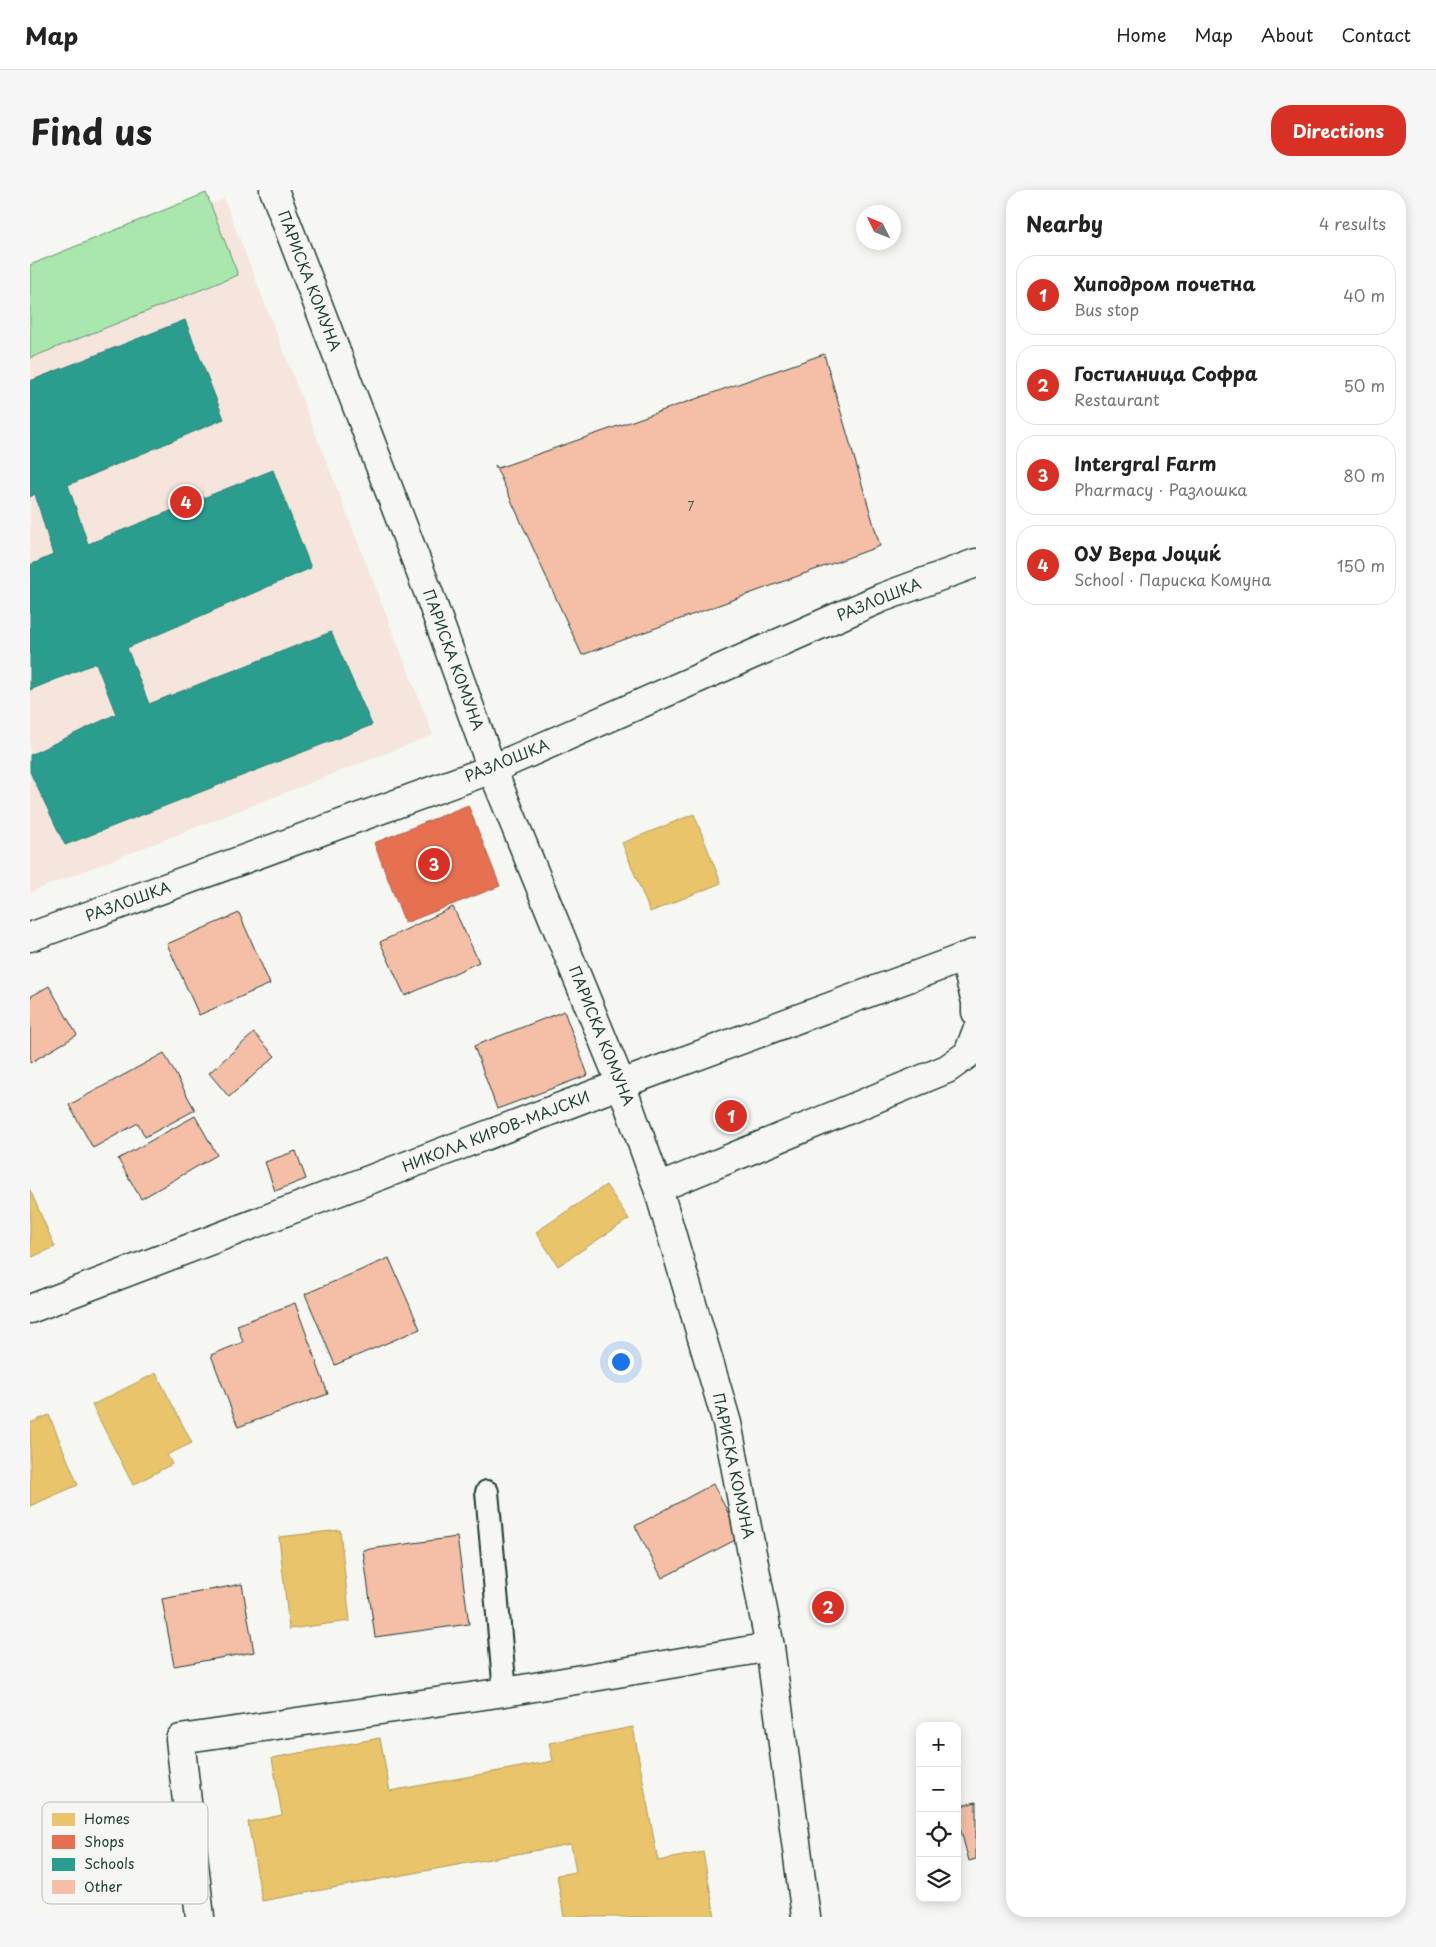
<!DOCTYPE html>
<html lang="en">
<head>
<meta charset="utf-8">
<style>
  :root { --surface:#fff; --page:#f6f6f6; --text:#222; --muted:#767676; --line:#e0e0e0; --accent:#d93025 }
  body { margin:0; font-family:"Playpen Sans",sans-serif; background:var(--page); color:var(--text) }
  .controls { position:absolute; right:15px; bottom:15px; display:grid; overflow:hidden; border-radius:10px; box-shadow:0 2px 12px #0003 }
  .controls button { width:45px; height:45px; display:grid; place-items:center; padding:0; border:0; border-bottom:1px solid var(--line); background:var(--surface); color:var(--text); font:25px sans-serif }
  .compass { position:absolute; left:826px; top:15px; width:45px; height:45px; border-radius:50%; background:var(--surface); box-shadow:0 2px 12px #0003; rotate:313deg }
  .you { position:absolute; left:590px; top:1171px; width:18px; height:18px; margin:-12px; border:4px solid #fff; border-radius:50%; background:#1a73e8; box-shadow:0 0 0 8px #1a73e833 }
  .badge { display:grid; place-items:center; width:32px; height:32px; border-radius:50%; background:var(--accent); color:#fff; font-size:16px; font-weight:700 }
  .pin { position:absolute; translate:-50% -50%; border:2px solid #fff; box-shadow:0 1px 5px #0006 }
  .list { margin:0; padding:0; list-style:none }
  h2 { display:flex; justify-content:space-between; align-items:center; height:65px; margin:0; padding:0 20px; font-size:21px }
  h2 small { font-size:16px; font-weight:400; color:var(--muted) }
  .list li { display:grid; grid-template-columns:32px 1fr auto; gap:15px; align-items:center; box-sizing:border-box; height:80px; margin:0 10px 10px; padding:0 10px; border:1px solid var(--line); border-radius:20px }
  .list b { display:block; font-size:19px; white-space:nowrap }
  .list p { margin:0; font-size:16px; white-space:nowrap; color:var(--muted) }
  .list em { font-size:16px; font-style:normal; color:var(--muted) }
  .icon { flex:none; width:28px; height:28px; fill:none; stroke:currentColor; stroke-width:2; stroke-linecap:round; stroke-linejoin:round }
  .map { position:relative; flex:none; width:946px; height:1727px; overflow:hidden; border-radius:20px }
  header { display:flex; align-items:center; gap:30px; box-sizing:border-box; height:70px; padding:0 25px; background:var(--surface); border-bottom:1px solid var(--line) }
  header strong { font-size:24px }
  nav { display:flex; gap:28px; margin-inline-start:auto; font-size:18px }
  .intro { display:flex; align-items:center; justify-content:space-between; box-sizing:border-box; height:120px; padding:0 30px }
  h1 { margin:0; font-size:35px }
  .button { padding:12px 22px; border-radius:20px; background:var(--accent); color:#fff; font-size:18px; font-weight:700 }
  main { display:flex; gap:30px; padding:0 30px }
  aside { flex:1; background:var(--surface); border-radius:20px; box-shadow:0 2px 12px #0003 }
  .map>svg:first-child { display:block }
</style>
</head>
<body>
<header>
<strong>Map</strong>
<nav><a>Home</a><a>Map</a><a>About</a><a>Contact</a></nav>
</header>
<div class="intro"><h1>Find us</h1><a class="button">Directions</a></div>
<main>
<div class="map">
<svg width="946" height="1727" viewBox="0 0 946 1727">
  <rect width="100%" height="100%" fill="#f6f6f2"/>
  <filter id="ink" filterUnits="userSpaceOnUse"><feTurbulence type="fractalNoise" baseFrequency=".02" numOctaves="2"/><feDisplacementMap in="SourceGraphic" scale="10" xChannelSelector="R" yChannelSelector="G"/><feConvolveMatrix kernelMatrix="1 2 1 2 8 2 1 2 1" color-interpolation-filters="sRGB"/></filter>
  <g filter="url(#ink)">
    <polygon fill="#f5e5dc" points="194,9 403,545 0,702 0,80"/>
    <polygon fill="#aae7ae" stroke="#649271" points="176,3 208,85 0,168 0,75"/>
    <g fill="#e9c46a" stroke="#ac9c5a">
      <polygon points="664,624 691,693 620,722 592,653"/>
      <polygon points="576,995 599,1029 528,1076 506,1042"/>
      <polygon points="0,1000 25,1057 0,1068"/>
      <polygon points="126,1183 162,1253 137,1265 142,1274 103,1295 62,1215"/>
      <polygon points="19,1225 48,1295 0,1316 0,1233"/>
      <polygon points="310,1340 320,1431 259,1439 249,1347"/>
      <polygon points="603,1537 628,1671 673,1662 685,1727 534,1727 527,1685 546,1682 541,1654 232,1711 218,1632 252,1625 242,1568 350,1548 360,1601 523,1571 519,1553"/>
    </g>
    <polygon fill="#e76f51" stroke="#ab6048" points="438,615 470,696 375,733 344,653"/>
    <polygon fill="#2a9d8f" stroke="#278074" points="155,130 194,229 38,295 58,354 243,280 281,378 97,458 119,514 301,442 342,535 35,655 0,582 0,565 86,524 66,473 0,500 0,375 23,365 5,304 0,307 0,191"/>
    <g fill="#f4bea7" stroke="#1f3d34">
      <polygon points="794,164 850,356 552,465 465,275 468,278"/>
      <polygon points="423,717 449,772 375,806 350,752"/>
      <polygon points="209,723 240,794 169,825 137,754"/>
      <polygon points="19,796 47,845 0,873 0,807"/>
      <polygon points="534,821 558,885 467,919 444,856"/>
      <polygon points="224,843 245,866 199,907 179,883"/>
      <polygon points="134,863 165,920 115,947 108,933 63,958 39,915"/>
      <polygon points="165,926 187,965 111,1009 88,969"/>
      <polygon points="266,961 276,989 245,1001 235,972"/>
      <polygon points="359,1068 390,1139 305,1175 275,1104"/>
      <polygon points="265,1113 298,1204 208,1237 181,1165 213,1152 207,1135"/>
      <polygon points="683,1294 711,1347 632,1388 605,1336"/>
      <polygon points="427,1347 439,1434 345,1447 333,1360"/>
      <polygon points="212,1394 224,1462 144,1476 132,1409"/>
      <polygon points="946,1612 946,1669 939,1671 927,1626 927,1617"/>
    </g>
    <g fill="none" stroke-linecap="round" stroke-linejoin="round">
      <g stroke="#1f3d34" stroke-width="26">
        <polyline id="service" points="457,1302 475,1502"/>
      </g>
      <g stroke="#1f3d34" stroke-width="31">
        <g id="minor">
          <polyline points="244,0 399,404 462,579 591,894 628,998 697,1233 740,1457 776,1727"/>
          <polyline points="0,747 462,579 851,408 946,373"/>
          <polyline points="934,767 946,812 946,822"/>
          <polyline points="628,998 917,879 938,864 946,843"/>
          <polyline points="0,1119 591,894 946,763"/>
          <polyline points="170,1727 150,1549 475,1502 740,1457"/>
        </g>
      </g>
      <use href="#service" stroke="#f6f6f2" stroke-width="22"/>
      <use href="#minor" stroke="#f6f6f2" stroke-width="28"/>
    </g>
  </g>
  <g text-anchor="middle" stroke-width="5" stroke-linejoin="round" paint-order="stroke">
    <g font-size="12" fill="#545d51">
      <text x="661" y="321">7</text>
    </g>
    <g font-size="15" fill="#1f3d34" stroke="#f6f6f2">
      <text transform="translate(279 91) rotate(69)" y="5">ПАРИСКА КОМУНА</text>
      <text transform="translate(849 410) rotate(-22)" y="5">РАЗЛОШКА</text>
      <text transform="translate(423 470) rotate(70)" y="5">ПАРИСКА КОМУНА</text>
      <text transform="translate(477 571) rotate(-22)" y="5">РАЗЛОШКА</text>
      <text transform="translate(98 712) rotate(-20)" y="5">РАЗЛОШКА</text>
      <text transform="translate(571 846) rotate(68)" y="5">ПАРИСКА КОМУНА</text>
      <text transform="translate(466 942) rotate(-21)" y="5">НИКОЛА КИРОВ-МАЈСКИ</text>
      <text transform="translate(703 1276) rotate(78)" y="5">ПАРИСКА КОМУНА</text>
    </g>
  </g>
  <rect x="12" y="1612" width="166" height="102" rx="8" fill="#f6f6f2" stroke="#b6beb9" stroke-width="1"/>
  <rect x="22" y="1623" width="23" height="13" fill="#e9c46a"/>
  <rect x="22" y="1645" width="23" height="14" fill="#e76f51"/>
  <rect x="22" y="1668" width="23" height="13" fill="#2a9d8f"/>
  <rect x="22" y="1690" width="23" height="14" fill="#f4bea7"/>
  <g font-size="14" fill="#1f3d34">
    <text x="54" y="1634">Homes</text>
    <text x="54" y="1657">Shops</text>
    <text x="54" y="1679">Schools</text>
    <text x="54" y="1702">Other</text>
  </g>
</svg>
<div class="controls">
<button>+</button>
<button>−</button>
<button><svg class="icon" aria-label="locate" viewBox="0 0 24 24"><circle cx="12" cy="12" r="6"/><path d="M12 2v4M12 18v4M2 12h4M18 12h4"/></svg></button>
<button><svg class="icon" aria-label="layers" viewBox="0 0 24 24"><path d="M12 4l9 5-9 5-9-5zM3 14l9 5 9-5"/></svg></button>
</div>
<svg class="compass" viewBox="-18 -18 36 36"><path d="M0-13l5 13h-10z" fill="#e53935"/><path d="M0 13l5-13h-10z" fill="#767676"/></svg>
<div class="you"></div>
<div class="pin badge" style="left:701px;top:926px">1</div>
<div class="pin badge" style="left:798px;top:1417px">2</div>
<div class="pin badge" style="left:404px;top:674px">3</div>
<div class="pin badge" style="left:156px;top:312px">4</div>
</div>
<aside>
<h2>Nearby<small>4 results</small></h2>
<ul class="list">
<li><span class="badge">1</span><div><b>Хиподром почетна</b><p>Bus stop</p></div><em>40 m</em></li>
<li><span class="badge">2</span><div><b>Гостилница Софра</b><p>Restaurant</p></div><em>50 m</em></li>
<li><span class="badge">3</span><div><b>Intergral Farm</b><p>Pharmacy · Разлошка</p></div><em>80 m</em></li>
<li><span class="badge">4</span><div><b>ОУ Вера Јоциќ</b><p>School · Париска Комуна</p></div><em>150 m</em></li>
</ul>
</aside>
</main>
</body>
</html>
